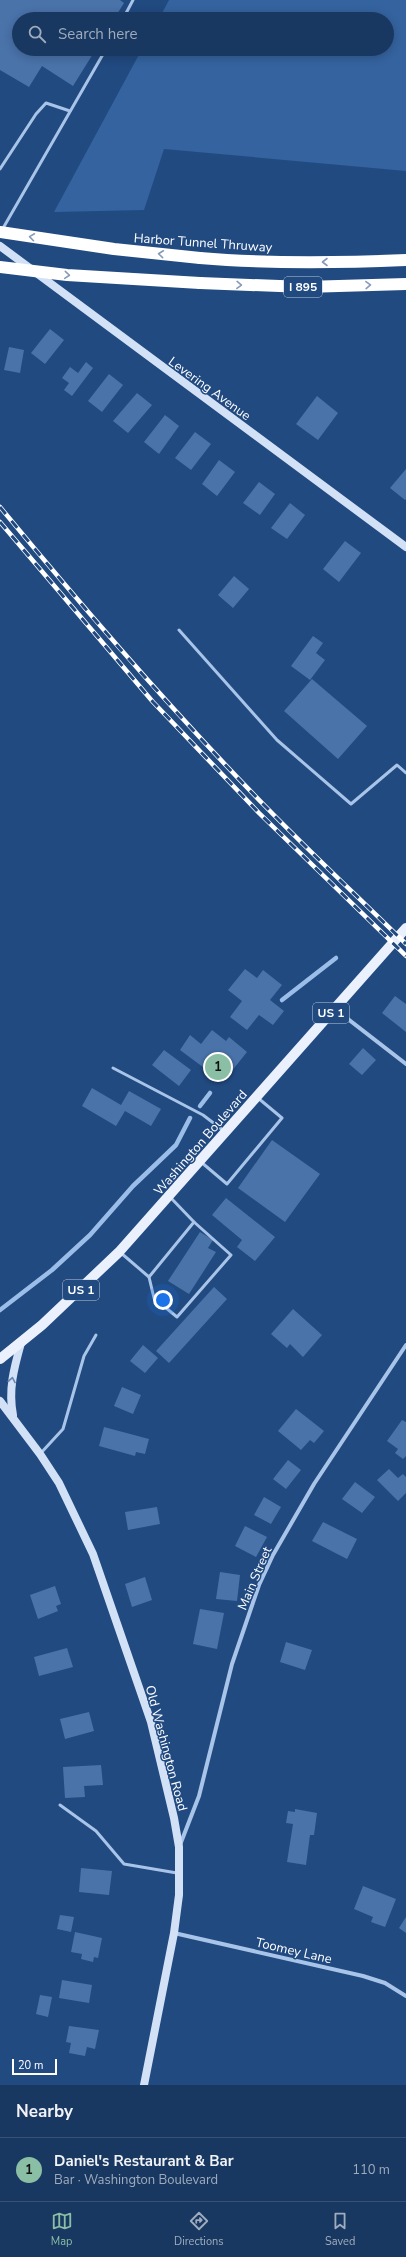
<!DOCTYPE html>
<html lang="en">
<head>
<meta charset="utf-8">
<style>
  :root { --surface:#193861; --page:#223f67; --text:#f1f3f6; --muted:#9facbd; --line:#375276; --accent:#8abfa5 }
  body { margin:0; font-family:"Nunito Sans",sans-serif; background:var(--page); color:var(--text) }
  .scale { position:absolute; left:12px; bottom:10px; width:45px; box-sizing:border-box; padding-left:4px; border:2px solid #fff; border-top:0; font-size:11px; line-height:14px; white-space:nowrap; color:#fff; -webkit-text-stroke:3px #214a81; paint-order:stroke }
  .you { position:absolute; left:163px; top:1300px; width:14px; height:14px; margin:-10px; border:3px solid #fff; border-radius:50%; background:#1a73e8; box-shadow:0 0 0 6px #1a73e833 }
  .badge { display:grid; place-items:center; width:26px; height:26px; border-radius:50%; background:var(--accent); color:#111; font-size:13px; font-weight:700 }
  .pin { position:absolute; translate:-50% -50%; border:2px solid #fff; box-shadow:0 1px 4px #0006 }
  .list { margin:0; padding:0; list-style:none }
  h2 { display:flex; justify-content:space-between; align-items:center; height:52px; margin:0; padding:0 16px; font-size:17px }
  h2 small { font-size:13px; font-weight:400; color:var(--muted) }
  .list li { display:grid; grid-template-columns:26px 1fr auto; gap:12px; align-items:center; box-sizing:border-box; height:64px; padding:0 16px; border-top:1px solid var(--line) }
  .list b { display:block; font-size:15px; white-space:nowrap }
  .list p { margin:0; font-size:13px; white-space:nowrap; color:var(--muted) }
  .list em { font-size:13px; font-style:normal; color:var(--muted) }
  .icon { flex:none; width:22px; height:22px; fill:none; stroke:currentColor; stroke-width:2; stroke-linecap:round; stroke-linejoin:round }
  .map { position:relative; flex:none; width:406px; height:2085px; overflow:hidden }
  .search { position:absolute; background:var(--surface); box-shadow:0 2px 10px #0003; left:12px; right:12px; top:12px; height:44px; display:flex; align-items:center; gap:10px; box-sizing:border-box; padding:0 14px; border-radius:22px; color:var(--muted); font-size:15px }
  .sheet { height:116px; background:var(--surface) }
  nav { display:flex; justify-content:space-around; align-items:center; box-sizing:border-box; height:56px; border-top:1px solid var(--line); background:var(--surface); font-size:11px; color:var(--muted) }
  nav a { display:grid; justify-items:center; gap:2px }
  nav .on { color:var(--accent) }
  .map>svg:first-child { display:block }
</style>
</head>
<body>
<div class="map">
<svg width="406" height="2085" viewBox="0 0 406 2085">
  <rect width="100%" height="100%" fill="#214a81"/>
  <polygon fill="#35639f" points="169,0 406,0 406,171 164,149 144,210 54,212 142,49 387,49 387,19 159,19"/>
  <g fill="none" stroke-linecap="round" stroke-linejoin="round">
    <g stroke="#9bbee9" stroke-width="4.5">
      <polyline points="282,1000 336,958"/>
      <polyline points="200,1106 210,1093"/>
      <polyline points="0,1310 52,1270 90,1235 133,1186 176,1145 190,1118"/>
    </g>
  </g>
  <g fill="#4a73aa">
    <polygon points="0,0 120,0 124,3 114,19 19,19 19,49 96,49 73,86 42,66 29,87 0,70"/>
    <polygon points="50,329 64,340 45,364 31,353"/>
    <polygon points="9,347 24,350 20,373 4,370"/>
    <polygon points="86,362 93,368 72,396 64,390 69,383 62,378 70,367 78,373"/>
    <polygon points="109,374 123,385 102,412 88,401"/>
    <polygon points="137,393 152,405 128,433 113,421"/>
    <polygon points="317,396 338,413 318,440 296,424"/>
    <polygon points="165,415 179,426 159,454 144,442"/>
    <polygon points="195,432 211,444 191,470 175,458"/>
    <polygon points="219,460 235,472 217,496 202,484"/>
    <polygon points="406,469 406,499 405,500 390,488"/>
    <polygon points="259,482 275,494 260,515 243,503"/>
    <polygon points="290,503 305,515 287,539 271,528"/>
    <polygon points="345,541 361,553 339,582 323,569"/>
    <polygon points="234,576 249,589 233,608 218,595"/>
    <polygon points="313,636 323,643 316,653 325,660 310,680 291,666"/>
    <polygon points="312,679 367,726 338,759 284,711"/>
    <polygon points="245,969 257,978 263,970 282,985 270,1000 284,1011 273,1025 259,1015 247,1030 230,1017 242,1001 228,990"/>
    <polygon points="395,996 406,1004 406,1032 382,1013"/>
    <polygon points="212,1030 226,1041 229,1037 247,1052 223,1082 180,1050 190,1035 201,1044"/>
    <polygon points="363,1048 376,1060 362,1075 349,1064"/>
    <polygon points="164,1050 191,1070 179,1086 152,1065"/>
    <polygon points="92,1088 121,1105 129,1091 161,1109 151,1126 125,1111 116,1126 82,1106"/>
    <polygon points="272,1140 320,1174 285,1222 238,1188"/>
    <polygon points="226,1198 275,1237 255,1261 237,1247 242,1240 212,1215"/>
    <polygon points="200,1232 213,1240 208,1248 216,1252 189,1294 168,1281"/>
    <polygon points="214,1287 227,1299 169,1363 156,1351"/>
    <polygon points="293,1309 322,1335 303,1357 290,1344 287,1348 271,1334"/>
    <polygon points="143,1345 158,1358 145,1373 130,1361"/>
    <polygon points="122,1387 141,1395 133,1414 114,1406"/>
    <polygon points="296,1409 324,1431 314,1443 310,1440 301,1450 278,1431"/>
    <polygon points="402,1420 406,1422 406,1456 403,1459 395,1453 398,1449 387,1441"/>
    <polygon points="104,1427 149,1439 145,1454 136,1452 135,1456 99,1446"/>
    <polygon points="288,1460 301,1470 286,1489 273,1479"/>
    <polygon points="389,1469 398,1478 403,1474 406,1477 406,1493 398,1501 377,1480"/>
    <polygon points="355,1482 375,1497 362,1513 342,1499"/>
    <polygon points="264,1497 281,1507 271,1524 254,1515"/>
    <polygon points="157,1507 160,1524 128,1530 125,1512"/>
    <polygon points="323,1522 357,1539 347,1559 312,1541"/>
    <polygon points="245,1526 267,1537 256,1557 235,1546"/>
    <polygon points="220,1572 240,1575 237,1601 216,1599"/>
    <polygon points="145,1577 152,1600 132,1607 125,1584"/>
    <polygon points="55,1586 61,1604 56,1606 58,1611 38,1619 30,1595"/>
    <polygon points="200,1609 224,1613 217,1649 193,1644"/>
    <polygon points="286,1642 312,1650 305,1670 280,1662"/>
    <polygon points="67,1648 73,1667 39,1676 34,1657"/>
    <polygon points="89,1712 94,1731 65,1739 60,1719"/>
    <polygon points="101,1765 103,1785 84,1786 85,1797 65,1798 63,1767"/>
    <polygon points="295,1809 317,1813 314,1835 310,1835 306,1865 287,1862 293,1824 286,1823 288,1811 295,1812"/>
    <polygon points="81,1868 112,1871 109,1895 79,1892"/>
    <polygon points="363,1886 396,1899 385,1927 371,1922 373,1917 354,1909"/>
    <polygon points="60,1915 74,1917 71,1932 57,1929"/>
    <polygon points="406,1917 406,1933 399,1928"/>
    <polygon points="75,1932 102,1938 98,1958 94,1957 93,1962 81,1959 82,1954 71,1952"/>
    <polygon points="62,1980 92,1985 89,2003 59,1998"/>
    <polygon points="40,1995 52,1997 48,2017 36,2014"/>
    <polygon points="69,2026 99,2030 95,2049 87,2047 85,2056 69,2053 71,2043 66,2042"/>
  </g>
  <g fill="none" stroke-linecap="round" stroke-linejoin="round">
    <g stroke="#a8c4e8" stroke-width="3">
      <polyline points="123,19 133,0"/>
      <polyline points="0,169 36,114 46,103 70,111"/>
      <polyline points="2,230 106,49"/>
      <polyline points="179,630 277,740 351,804 397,765 406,773"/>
      <polyline points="113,1068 203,1115 224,1131"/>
      <polyline points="201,1162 227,1184 282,1118 258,1098"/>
      <polyline points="121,1253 149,1277 194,1222 171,1198"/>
      <polyline points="149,1277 154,1298 177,1317 231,1255 194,1222"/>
      <polyline points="40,1454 63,1429 84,1356 96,1335"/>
      <polyline points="60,1805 96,1831 124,1864 177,1873"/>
    </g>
    <g stroke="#a8c4e8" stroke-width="4">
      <polyline points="335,1009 406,1064"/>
      <polyline points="180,1845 199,1796 232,1664 259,1585 273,1555 314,1484 406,1345"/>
      <polyline points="174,1933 363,1976 385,1983 406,1996"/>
    </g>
    <g stroke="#d2e1f6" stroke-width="8">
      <polyline points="0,246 406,547"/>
      <polyline points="0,1401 40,1454 59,1483 93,1554 151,1722 174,1818 179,1847 179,1895 174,1933 144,2085"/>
      <path d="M13,1415C8,1390 14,1368 21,1343"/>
    </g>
    <polyline stroke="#eaf1fd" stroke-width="10" points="0,1359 42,1325 119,1252 406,928"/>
    <g stroke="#fff" stroke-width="12">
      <path d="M200,258C268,264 337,263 406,260"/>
      <polyline points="200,283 305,287 406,284"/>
    </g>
    <g stroke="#fff" stroke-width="4.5">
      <g id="rail">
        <path d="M0,507C85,610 172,711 265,806C311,853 359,898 406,944"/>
        <polyline points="0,522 153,702 259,813 406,956"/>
      </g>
    </g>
    <use href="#rail" stroke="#214a81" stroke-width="3" stroke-dasharray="9" stroke-linecap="butt"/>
    <g stroke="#fff" stroke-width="12">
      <polyline points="0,232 114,249 200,258"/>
      <polyline points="0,267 67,275 200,283"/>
    </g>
  </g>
  <defs><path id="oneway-chevron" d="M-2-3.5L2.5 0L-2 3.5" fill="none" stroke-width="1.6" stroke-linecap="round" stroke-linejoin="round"/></defs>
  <g stroke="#859bba">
    <use href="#oneway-chevron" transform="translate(32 237) rotate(-172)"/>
    <use href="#oneway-chevron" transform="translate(161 254) rotate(-174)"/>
    <use href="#oneway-chevron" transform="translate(325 262) rotate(180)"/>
    <use href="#oneway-chevron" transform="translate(67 275) rotate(5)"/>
    <use href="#oneway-chevron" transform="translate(239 285) rotate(2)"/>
    <use href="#oneway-chevron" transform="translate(368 285) rotate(-2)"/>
  </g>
  <use stroke="#6886b0" href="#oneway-chevron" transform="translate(12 1380) rotate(-80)"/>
  <g text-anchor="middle" stroke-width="3" stroke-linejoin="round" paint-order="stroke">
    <g fill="#214a81" stroke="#bcc9d9" stroke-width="1">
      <rect x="284" y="277" width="38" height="20" rx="3"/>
      <rect x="313" y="1003" width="36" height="20" rx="3"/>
      <rect x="63" y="1280" width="36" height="20" rx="3"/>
    </g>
    <g font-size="12" font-weight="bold" fill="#fff">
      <text x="303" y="291">I 895</text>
      <text x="331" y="1017">US 1</text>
      <text x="81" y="1294">US 1</text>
    </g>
    <g font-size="13" fill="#fff" stroke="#214a81">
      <text transform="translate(203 242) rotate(4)" y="5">Harbor Tunnel Thruway</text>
      <text transform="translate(210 388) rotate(36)" y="5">Levering Avenue</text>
      <text transform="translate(200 1142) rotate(-49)" y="5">Washington Boulevard</text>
      <text transform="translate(254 1578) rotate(-67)" y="5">Main Street</text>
      <text transform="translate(167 1748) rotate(75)" y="5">Old Washington Road</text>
      <text transform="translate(294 1950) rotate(13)" y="5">Toomey Lane</text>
    </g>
  </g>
</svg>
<div class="scale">20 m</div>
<div class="you"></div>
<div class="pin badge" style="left:218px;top:1067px">1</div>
<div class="search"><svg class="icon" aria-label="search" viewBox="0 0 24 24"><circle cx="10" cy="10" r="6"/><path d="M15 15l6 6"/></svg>Search here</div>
</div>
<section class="sheet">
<h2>Nearby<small></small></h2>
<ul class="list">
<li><span class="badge">1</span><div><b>Daniel's Restaurant &amp; Bar</b><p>Bar · Washington Boulevard</p></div><em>110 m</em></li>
</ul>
</section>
<nav>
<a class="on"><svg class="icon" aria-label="map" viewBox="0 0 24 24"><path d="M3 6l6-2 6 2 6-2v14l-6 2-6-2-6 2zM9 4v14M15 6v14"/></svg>Map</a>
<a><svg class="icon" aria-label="directions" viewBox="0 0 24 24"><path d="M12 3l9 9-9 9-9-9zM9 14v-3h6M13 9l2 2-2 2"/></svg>Directions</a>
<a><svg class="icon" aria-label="saved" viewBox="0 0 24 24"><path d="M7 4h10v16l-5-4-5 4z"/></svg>Saved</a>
</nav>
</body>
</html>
